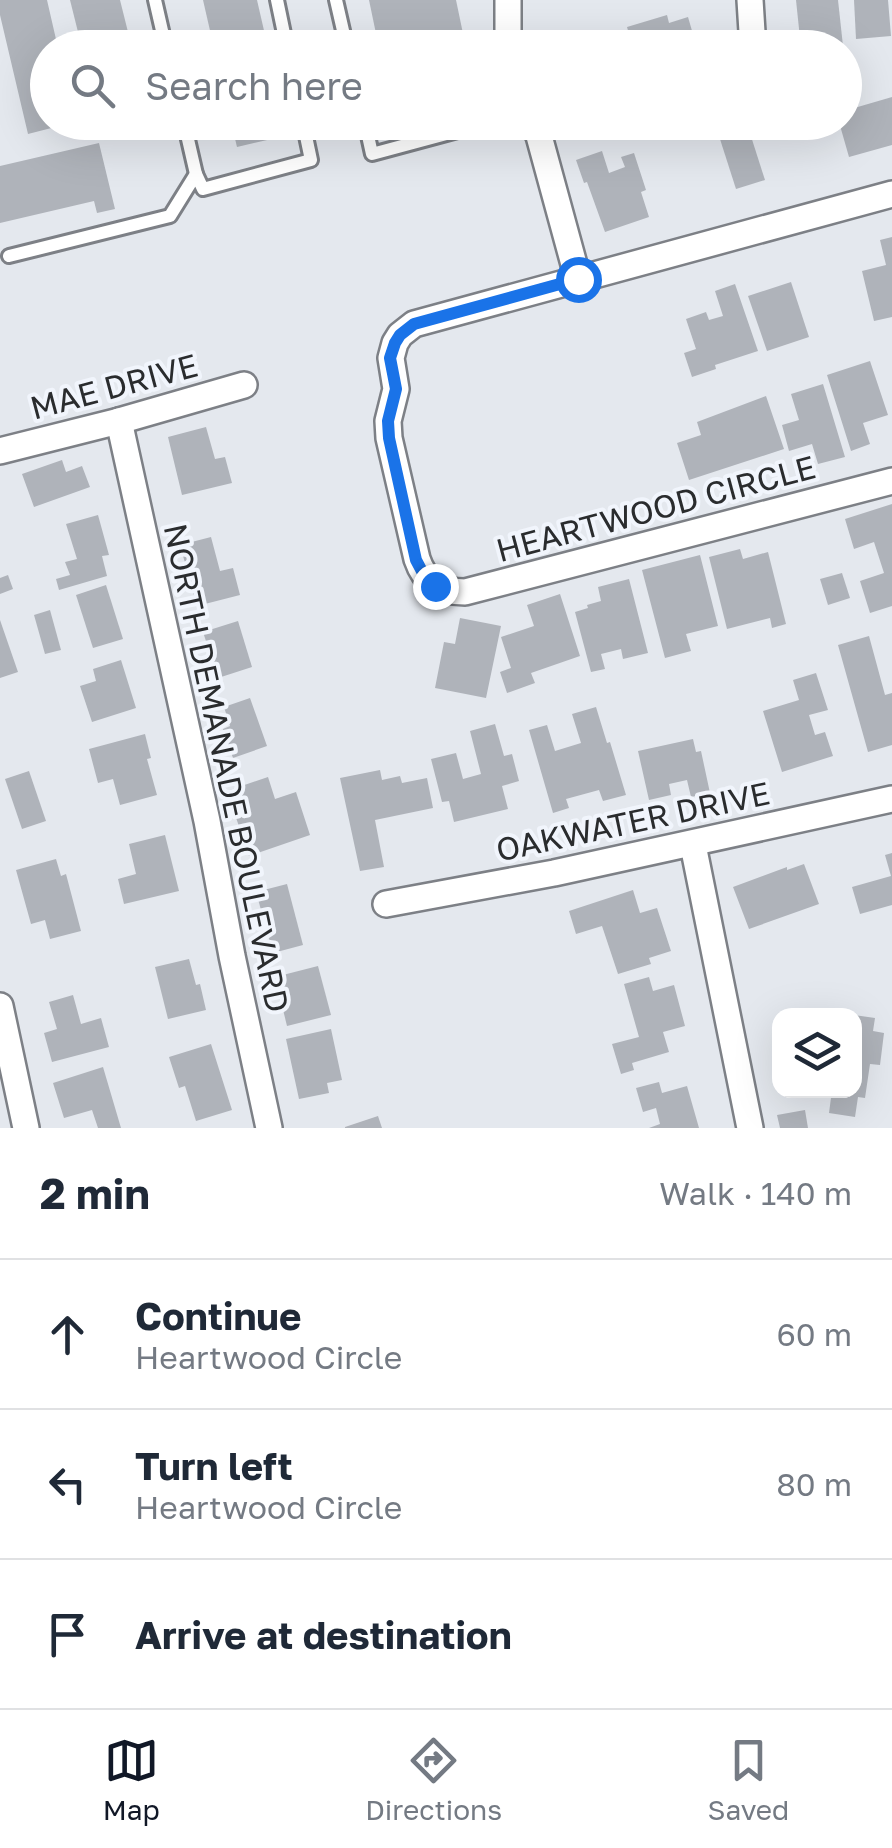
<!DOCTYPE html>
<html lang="en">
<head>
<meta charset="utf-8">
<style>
  :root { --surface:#fff; --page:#f2f2f3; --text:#1f2937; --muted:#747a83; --line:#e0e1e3; --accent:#111827 }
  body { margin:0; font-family:"Golos Text",sans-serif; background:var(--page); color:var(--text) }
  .controls { position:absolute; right:30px; bottom:30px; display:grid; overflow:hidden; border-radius:20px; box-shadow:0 10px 40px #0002 }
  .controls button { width:90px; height:90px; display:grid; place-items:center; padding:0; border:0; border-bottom:2px solid var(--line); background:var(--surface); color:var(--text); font:50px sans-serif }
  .stop { position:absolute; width:30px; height:30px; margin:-22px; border:8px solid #1a73e8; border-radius:50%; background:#fff }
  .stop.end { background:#1a73e8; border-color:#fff; box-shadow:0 2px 10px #0008 }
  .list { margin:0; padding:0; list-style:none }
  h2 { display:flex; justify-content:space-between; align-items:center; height:130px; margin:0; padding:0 40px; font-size:42px }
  h2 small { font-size:32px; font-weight:400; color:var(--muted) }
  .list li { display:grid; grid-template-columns:65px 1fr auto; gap:30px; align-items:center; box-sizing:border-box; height:150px; padding:0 40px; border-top:2px solid var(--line) }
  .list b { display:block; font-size:38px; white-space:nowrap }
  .list p { margin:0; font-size:32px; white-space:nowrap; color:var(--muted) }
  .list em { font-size:32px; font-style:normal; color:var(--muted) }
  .icon { flex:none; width:55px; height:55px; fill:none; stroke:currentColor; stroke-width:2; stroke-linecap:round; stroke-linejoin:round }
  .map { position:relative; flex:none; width:892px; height:1128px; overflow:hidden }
  .search { position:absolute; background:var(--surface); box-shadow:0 10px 40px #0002; left:30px; right:30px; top:30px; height:110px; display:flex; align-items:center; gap:25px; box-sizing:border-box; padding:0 35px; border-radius:55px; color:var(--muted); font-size:38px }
  .sheet { height:580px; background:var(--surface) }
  nav { display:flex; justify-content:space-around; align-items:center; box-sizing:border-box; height:140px; border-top:2px solid var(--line); background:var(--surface); font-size:28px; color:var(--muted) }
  nav a { display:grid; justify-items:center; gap:5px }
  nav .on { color:var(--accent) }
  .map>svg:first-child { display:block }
</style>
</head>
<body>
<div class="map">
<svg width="892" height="1128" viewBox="0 0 892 1128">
  <rect width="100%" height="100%" fill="#e4e8ee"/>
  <g fill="#afb3ba">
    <polygon points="0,0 47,0 58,48 48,48 48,122 67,124 28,134 0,15"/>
    <polygon points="70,0 120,0 132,48 82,48"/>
    <polygon points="203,0 257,0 268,48 214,48"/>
    <polygon points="369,0 456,0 466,48 379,48"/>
    <polygon points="796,0 838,0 843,46 801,48"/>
    <polygon points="854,0 888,0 891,36 856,39"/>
    <polygon points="667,15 669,23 688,17 697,48 633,48 627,27"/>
    <polygon points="892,97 892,145 849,157 839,122 844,122 844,111"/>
    <polygon points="231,122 286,122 289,135 237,147"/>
    <polygon points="748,127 765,180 736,189 719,136"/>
    <polygon points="99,143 115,209 97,213 94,201 0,223 0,166"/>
    <polygon points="602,151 609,173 625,167 621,157 634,153 646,190 641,192 649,217 605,232 587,182 584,183 576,160"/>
    <polygon points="892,237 892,317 874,321 862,271 886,265 880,240"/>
    <polygon points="791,282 809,337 767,351 748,296"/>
    <polygon points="735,284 758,351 715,365 716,369 692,377 684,353 696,349 686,319 706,312 709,320 723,316 715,291"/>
    <polygon points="870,361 888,415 863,423 870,444 851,451 827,375"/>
    <polygon points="823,384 845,457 818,464 812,444 789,451 782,425 799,420 791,394"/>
    <polygon points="766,396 784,449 689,480 677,443 701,435 697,422"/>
    <polygon points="206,427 215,459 225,457 232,483 182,495 168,437"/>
    <polygon points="62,460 66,472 82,466 90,487 34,507 22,474"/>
    <polygon points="892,504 892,606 870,613 860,581 884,573 874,542 854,549 845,519"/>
    <polygon points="98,515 109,555 102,556 107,576 59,590 56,579 70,575 65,562 77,559 66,524"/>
    <polygon points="211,537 220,571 233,568 240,595 197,606 180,545"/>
    <polygon points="740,549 743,559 768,552 786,624 772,628 770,618 727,629 709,557"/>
    <polygon points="700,555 718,626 686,634 691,651 665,658 642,570"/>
    <polygon points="842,573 850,598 828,605 820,579"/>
    <polygon points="8,575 13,589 0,594 0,578"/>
    <polygon points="629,579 648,653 623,659 621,649 601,654 605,669 591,672 575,612 588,608 587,605 601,601 598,587"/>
    <polygon points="106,585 123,639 93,648 76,595"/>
    <polygon points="560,594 580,656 531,673 535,683 507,693 500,672 511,668 501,637 534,626 527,605"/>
    <polygon points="50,610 61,650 45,654 34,615"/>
    <polygon points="460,618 501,626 486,698 435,688 444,642 455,644"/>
    <polygon points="0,620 18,672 0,678"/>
    <polygon points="238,621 252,667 218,678 203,632"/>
    <polygon points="869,636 885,695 892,693 892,745 868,752 838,645"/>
    <polygon points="121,660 136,708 92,722 80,686 96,681 93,669"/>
    <polygon points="816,673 828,710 809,715 815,735 825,732 833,756 782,772 763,711 799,700 793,680"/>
    <polygon points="250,698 267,746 233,758 223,729 230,726 224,707"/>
    <polygon points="596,707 607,743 610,742 626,795 603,801 599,790 566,799 569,808 553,813 529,730 547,725 555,751 581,743 572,714"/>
    <polygon points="495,724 504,756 512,754 519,781 502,786 508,809 454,822 449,801 442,802 431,759 456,753 463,779 481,774 470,731"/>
    <polygon points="145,734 151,758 147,759 157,795 120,805 113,779 98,783 89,749"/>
    <polygon points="693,739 696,752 701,751 710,793 691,797 687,780 669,784 671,795 649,800 638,751"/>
    <polygon points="380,770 382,780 400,776 402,783 427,778 433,808 375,820 384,867 360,871 340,778"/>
    <polygon points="29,771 46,821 22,829 5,779"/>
    <polygon points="268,777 275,799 296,792 310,835 249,856 227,791"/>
    <polygon points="165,835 179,891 124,904 118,879 136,874 129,844"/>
    <polygon points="892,853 892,905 860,914 852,887 891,876 885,855"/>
    <polygon points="56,859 61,876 66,874 81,931 50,939 45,920 31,924 16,870"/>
    <polygon points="804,864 819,904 749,929 733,887 787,867 787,870"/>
    <polygon points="287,884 303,945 273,953 256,892"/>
    <polygon points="633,890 640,913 657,908 671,951 649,958 651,964 618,974 602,926 576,934 569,911"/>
    <polygon points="189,959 196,985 200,984 206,1010 168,1019 155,967"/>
    <polygon points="318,966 331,1015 287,1026 275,977"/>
    <polygon points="649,977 653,991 674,985 685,1026 663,1032 669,1052 632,1063 634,1070 621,1074 612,1044 639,1037 624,984"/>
    <polygon points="73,995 81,1024 101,1018 109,1047 52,1062 44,1033 57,1029 49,1002"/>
    <polygon points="854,1015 875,1018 873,1031 884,1033 880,1065 870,1064 865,1098 858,1097 855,1117 829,1113 832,1090 854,1090"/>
    <polygon points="331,1029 342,1080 327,1083 329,1093 299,1099 286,1039"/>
    <polygon points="211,1044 232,1110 196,1121 185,1086 179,1088 169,1057"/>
    <polygon points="103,1067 121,1128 98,1128 92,1110 64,1118 53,1083"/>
    <polygon points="659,1082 662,1093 687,1086 699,1128 649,1128 660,1124 656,1108 643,1112 636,1088"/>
    <polygon points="805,1110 808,1128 780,1128 777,1115"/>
    <polygon points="378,1116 382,1128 345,1128 345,1127"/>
  </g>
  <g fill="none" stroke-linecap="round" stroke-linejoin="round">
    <g stroke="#7d8086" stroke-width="18">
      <g id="service">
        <polyline points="155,0 166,48"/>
        <polyline points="277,0 287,48"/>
        <polyline points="336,0 347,48"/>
        <polyline points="184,122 196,174"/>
        <polyline points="365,122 372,154 465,129 463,122"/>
        <polyline points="9,256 170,216 196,174 203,189 311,160 303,122"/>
      </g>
    </g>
    <g stroke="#7d8086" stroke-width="30">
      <g id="minor">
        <polyline points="508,0 508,48"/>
        <polyline points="750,0 753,48"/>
        <polyline points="532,122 539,136 578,279"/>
        <path d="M892,194L414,324L400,335L395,343L391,358L396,389L388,421L389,438L417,559C425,583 441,592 465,592L892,481"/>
        <polyline points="119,421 207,821 232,956 269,1128"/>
        <polyline points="0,451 119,421 244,385"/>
        <polyline points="693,845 750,1128"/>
        <polyline points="386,904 554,873 892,799"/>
        <polyline points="0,1006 26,1128"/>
      </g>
    </g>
    <use href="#service" stroke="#fff" stroke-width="12"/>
    <use href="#minor" stroke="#fff" stroke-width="25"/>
  </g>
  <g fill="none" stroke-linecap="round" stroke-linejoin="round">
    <polyline stroke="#1a73e8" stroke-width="12" points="435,586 425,577 416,560 389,438 388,421 396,389 390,358 395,343 400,335 414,324 578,279"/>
  </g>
  <g text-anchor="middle" stroke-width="8" stroke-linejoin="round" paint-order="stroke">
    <g font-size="32" fill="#2a2c2e" stroke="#f1f5fc">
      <text transform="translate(114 387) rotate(-15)" y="11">MAE DRIVE</text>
      <text transform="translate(656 509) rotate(-15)" y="11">HEARTWOOD CIRCLE</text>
      <text transform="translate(226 768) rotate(78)" y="11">NORTH DEMANADE BOULEVARD</text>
      <text transform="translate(633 822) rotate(-12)" y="11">OAKWATER DRIVE</text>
    </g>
  </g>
</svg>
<div class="controls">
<button><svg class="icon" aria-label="layers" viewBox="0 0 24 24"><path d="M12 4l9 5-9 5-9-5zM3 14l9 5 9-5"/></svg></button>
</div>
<div class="stop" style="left:578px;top:279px"></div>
<div class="stop end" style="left:435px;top:586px"></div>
<div class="search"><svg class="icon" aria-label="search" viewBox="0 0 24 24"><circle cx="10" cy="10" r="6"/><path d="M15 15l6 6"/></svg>Search here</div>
</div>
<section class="sheet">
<h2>2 min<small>Walk · 140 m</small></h2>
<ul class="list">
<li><svg class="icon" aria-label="ahead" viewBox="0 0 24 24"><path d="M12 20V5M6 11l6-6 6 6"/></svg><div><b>Continue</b><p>Heartwood Circle</p></div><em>60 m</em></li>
<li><svg class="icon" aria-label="left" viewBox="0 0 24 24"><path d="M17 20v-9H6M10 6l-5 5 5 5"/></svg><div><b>Turn left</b><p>Heartwood Circle</p></div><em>80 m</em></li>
<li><svg class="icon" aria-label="arrive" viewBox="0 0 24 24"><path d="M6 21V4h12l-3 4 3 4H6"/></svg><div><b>Arrive at destination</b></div></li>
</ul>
</section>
<nav>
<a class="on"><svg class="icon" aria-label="map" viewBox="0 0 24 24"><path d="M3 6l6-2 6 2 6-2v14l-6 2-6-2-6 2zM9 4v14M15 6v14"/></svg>Map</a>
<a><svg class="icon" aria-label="directions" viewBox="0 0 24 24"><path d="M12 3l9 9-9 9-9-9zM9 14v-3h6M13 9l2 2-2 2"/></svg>Directions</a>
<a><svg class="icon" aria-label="saved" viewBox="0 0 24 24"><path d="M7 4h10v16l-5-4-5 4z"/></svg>Saved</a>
</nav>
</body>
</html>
